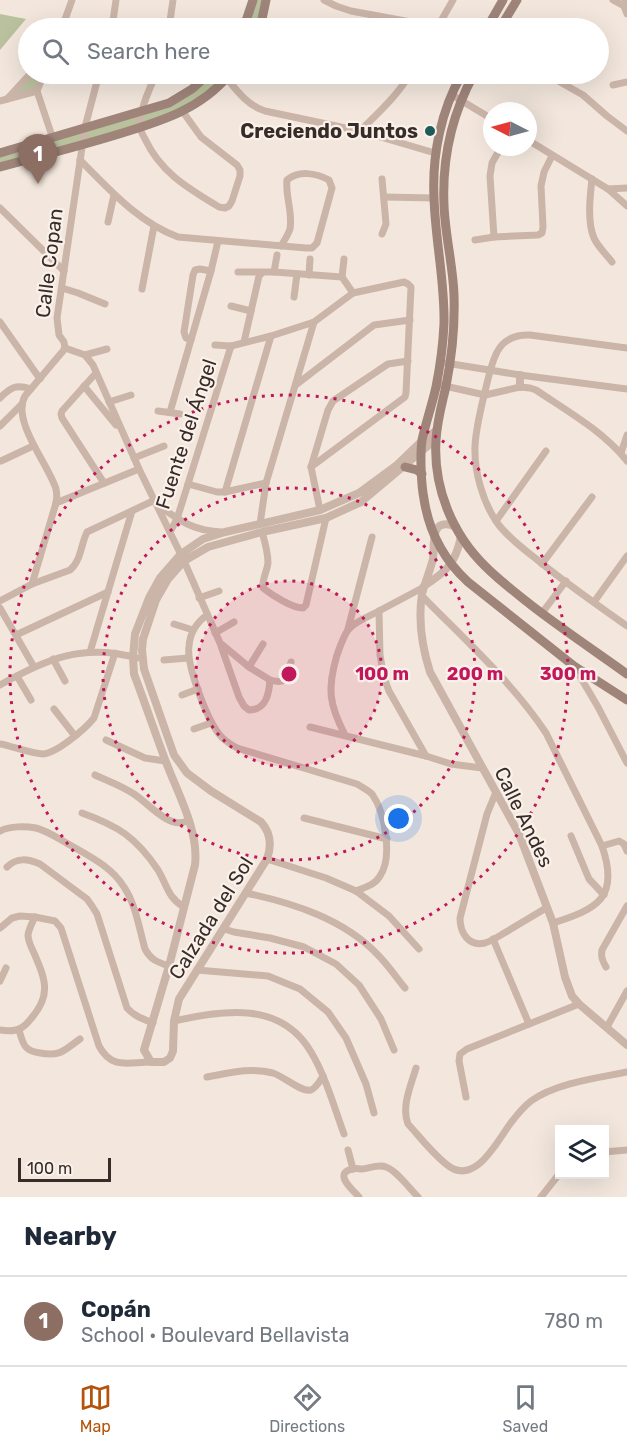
<!DOCTYPE html>
<html lang="en">
<head>
<meta charset="utf-8">
<style>
  :root { --surface:#fff; --page:#f2f2f3; --text:#1f2937; --muted:#747a83; --line:#e0e1e3; --accent:#b45309 }
  body { margin:0; font-family:Rubik,sans-serif; background:var(--page); color:var(--text) }
  .controls { position:absolute; right:18px; bottom:18px; display:grid; overflow:hidden; border-radius:0px; box-shadow:0 6px 24px #0002 }
  .controls button { width:54px; height:54px; display:grid; place-items:center; padding:0; border:0; border-bottom:2px solid var(--line); background:var(--surface); color:var(--text); font:30px sans-serif }
  .compass { position:absolute; left:483px; top:102px; width:54px; height:54px; border-radius:50%; background:var(--surface); box-shadow:0 6px 24px #0002; rotate:276deg }
  .scale { position:absolute; left:18px; bottom:15px; width:93px; box-sizing:border-box; padding-left:6px; border:3px solid #382c29; border-top:0; font-size:16px; line-height:21px; white-space:nowrap; color:#382c29; -webkit-text-stroke:4px #faf1ea; paint-order:stroke }
  .you { position:absolute; left:399px; top:819px; width:21px; height:21px; margin:-15px; border:4px solid #fff; border-radius:50%; background:#1a73e8; box-shadow:0 0 0 9px #1a73e833 }
  .badge { display:grid; place-items:center; width:39px; height:39px; border-radius:50%; background:var(--accent); color:#fff; font-size:20px; font-weight:700 }
  .pin { position:absolute; translate:-50% -50px; filter:drop-shadow(0 2px 3px #0008) }
  .pin::after { content:''; position:absolute; top:32px; width:21px; height:18px; background:inherit; clip-path:polygon(0 0,100% 0,50% 100%) }
  .list { margin:0; padding:0; list-style:none }
  h2 { display:flex; justify-content:space-between; align-items:center; height:78px; margin:0; padding:0 24px; font-size:26px }
  h2 small { font-size:20px; font-weight:400; color:var(--muted) }
  .list li { display:grid; grid-template-columns:39px 1fr auto; gap:18px; align-items:center; box-sizing:border-box; height:90px; padding:0 24px; border-top:2px solid var(--line) }
  .list b { display:block; font-size:22px; white-space:nowrap }
  .list p { margin:0; font-size:20px; white-space:nowrap; color:var(--muted) }
  .list em { font-size:20px; font-style:normal; color:var(--muted) }
  .icon { flex:none; width:33px; height:33px; fill:none; stroke:currentColor; stroke-width:2; stroke-linecap:round; stroke-linejoin:round }
  .map { position:relative; flex:none; width:627px; height:1197px; overflow:hidden }
  .search { position:absolute; background:var(--surface); box-shadow:0 6px 24px #0002; left:18px; right:18px; top:18px; height:66px; display:flex; align-items:center; gap:15px; box-sizing:border-box; padding:0 21px; border-radius:33px; color:var(--muted); font-size:22px }
  .sheet { height:168px; background:var(--surface) }
  nav { display:flex; justify-content:space-around; align-items:center; box-sizing:border-box; height:84px; border-top:2px solid var(--line); background:var(--surface); font-size:16px; color:var(--muted) }
  nav a { display:grid; justify-items:center; gap:3px }
  nav .on { color:var(--accent) }
  .map>svg:first-child { display:block }
</style>
</head>
<body>
<div class="map">
<svg width="627" height="1197" viewBox="0 0 627 1197">
  <rect width="100%" height="100%" fill="#f3e7dd"/>
  <g fill="#b9c29d">
    <polygon points="253,0 266,0 258,28 242,28"/>
    <polygon points="0,14 26,19 0,50"/>
    <polygon points="30,74 44,74 37,91 7,99"/>
    <polygon points="209,74 230,74 183,112 0,167 0,153 169,103"/>
  </g>
  <g fill="none" stroke-linecap="round" stroke-linejoin="round">
    <g stroke="#cbb5a9" stroke-width="7">
      <polyline points="324,0 336,6 351,11 438,27"/>
      <polyline points="613,0 624,6"/>
      <polyline points="625,0 624,6 627,14"/>
      <polyline points="262,19 269,28"/>
      <polyline points="62,28 72,0"/>
      <polyline points="112,28 116,0"/>
      <polyline points="169,28 173,0"/>
      <polyline points="437,28 453,0"/>
      <path d="M156,74C150,88 139,111 140,126C140,131 143,135 145,139C161,173 188,188 219,207L225,208L229,206L232,201L240,176V170L237,165L201,137L183,112"/>
      <path d="M223,74C235,88 246,105 265,111L360,131L435,153"/>
      <polyline points="371,74 407,80"/>
      <polyline points="546,74 583,95 607,116 627,131"/>
      <polyline points="613,85 627,82"/>
      <polyline points="37,91 52,136"/>
      <polyline points="452,95 492,119"/>
      <polyline points="7,99 30,74"/>
      <polyline points="0,101 37,91 44,74"/>
      <path d="M360,131C379,112 397,96 410,74"/>
      <polyline points="528,140 608,189 627,206"/>
      <path d="M80,160C110,190 138,222 178,237L306,248H312L317,243L332,188L329,180C316,173 299,170 287,180C285,196 293,212 290,229C288,235 284,241 281,246"/>
      <path d="M592,179C590,196 587,222 594,238C598,247 606,254 612,262"/>
      <polyline points="608,189 627,188"/>
      <polyline points="384,197 434,198"/>
      <polyline points="0,208 64,271"/>
      <polyline points="108,222 114,195"/>
      <polyline points="382,234 386,224 382,179"/>
      <polyline points="494,237 490,176 492,163 501,147"/>
      <polyline points="475,240 494,237 538,235 542,233 543,227 541,186 544,172 552,156"/>
      <polyline points="238,272 274,272 342,277 353,293"/>
      <polyline points="274,272 277,255"/>
      <polyline points="309,275 310,259"/>
      <polyline points="342,277 344,259"/>
      <polyline points="62,288 78,293 105,304"/>
      <polyline points="142,289 154,226"/>
      <polyline points="294,297 297,274"/>
      <polyline points="231,306 251,311"/>
      <polyline points="0,322 40,379"/>
      <polyline points="191,340 186,338 184,332 193,275 195,270 200,269 211,271"/>
      <polyline points="244,342 259,276 262,273"/>
      <polyline points="215,345 231,346 271,336 314,322 353,293 404,282 408,284 411,287 406,393 405,397 311,467"/>
      <path d="M65,348L85,355L93,365L139,469L184,561L220,643L239,697L244,706L249,710C266,710 269,694 270,680L249,667L220,643"/>
      <polyline points="65,348 64,342 59,335 57,318 85,127 99,74"/>
      <path d="M627,348L530,335C500,334 494,354 488,379C483,401 476,424 475,446C474,472 483,503 498,524C508,537 522,548 535,558C564,582 596,604 627,626"/>
      <polyline points="85,355 107,349"/>
      <polyline points="446,363 520,375 627,389"/>
      <polyline points="96,373 62,411 61,414 62,418 104,483"/>
      <polyline points="297,384 374,325 410,320"/>
      <path d="M436,384L485,395L520,387L530,388L536,390C567,411 603,431 627,461"/>
      <polyline points="84,386 116,425"/>
      <path d="M0,398C11,387 16,384 31,389"/>
      <polyline points="109,402 131,395"/>
      <polyline points="158,411 180,414"/>
      <polyline points="170,412 211,271 218,241"/>
      <polyline points="0,426 22,404"/>
      <polyline points="621,453 627,435"/>
      <polyline points="134,458 164,446"/>
      <polyline points="1,461 33,446"/>
      <polyline points="188,484 217,492 225,492 266,483"/>
      <polyline points="225,492 271,336"/>
      <polyline points="56,503 139,469"/>
      <path d="M159,506C182,522 194,531 222,532"/>
      <polyline points="320,510 311,467 328,410 333,401 388,364 408,361"/>
      <polyline points="496,521 546,451"/>
      <polyline points="260,524 266,483 314,322"/>
      <polyline points="170,532 177,519 188,484 231,346"/>
      <path d="M262,532C265,542 268,552 268,563C267,572 262,578 263,588C272,595 292,608 303,608L306,605L326,518"/>
      <polyline points="542,564 592,497"/>
      <path d="M32,584L56,503C57,498 57,494 56,489C49,465 11,421 25,396L63,351L65,348"/>
      <path d="M422,596C465,640 512,682 546,733L602,846C620,898 597,909 553,923"/>
      <polyline points="199,598 219,591"/>
      <path d="M0,601L32,584L70,570C81,561 81,544 87,532L155,500"/>
      <polyline points="594,602 627,556"/>
      <polyline points="0,608 34,667"/>
      <polyline points="379,611 380,655 384,678 389,691 426,756"/>
      <polyline points="542,613 566,581"/>
      <path d="M207,615C196,623 190,632 189,646C186,665 207,719 219,734C224,741 230,744 237,748L357,784C362,787 368,790 372,794C385,812 393,857 380,876C375,885 365,887 356,891"/>
      <polyline points="174,624 193,630"/>
      <polyline points="348,629 372,537"/>
      <polyline points="215,633 234,622"/>
      <polyline points="16,635 108,592"/>
      <polyline points="90,652 132,511"/>
      <polyline points="53,659 65,681"/>
      <polyline points="164,660 188,658"/>
      <polyline points="249,667 263,644"/>
      <polyline points="575,668 598,707 627,763"/>
      <polyline points="17,676 31,700"/>
      <path d="M270,680C288,685 287,678 291,662"/>
      <path d="M0,685C46,659 83,643 137,658"/>
      <polyline points="182,695 198,689"/>
      <polyline points="54,709 75,736"/>
      <polyline points="310,727 426,756 451,764 482,768"/>
      <polyline points="194,729 211,723"/>
      <path d="M345,735C329,704 327,689 337,655C340,647 343,637 348,630C355,621 370,616 379,611C394,603 409,595 424,587"/>
      <polyline points="106,740 145,758 165,761"/>
      <path d="M0,744C12,746 32,754 43,754C57,753 85,729 94,718L115,653"/>
      <path d="M95,775C108,781 122,786 134,794C146,802 161,819 174,822C179,824 184,822 189,821"/>
      <path d="M496,792L487,814L460,918C460,932 468,947 485,943C492,941 499,936 506,932C519,924 533,916 546,908"/>
      <path d="M82,813C118,826 136,837 158,870C167,885 168,898 184,907"/>
      <polyline points="304,818 387,839"/>
      <path d="M0,831C10,826 25,826 36,828C48,831 59,839 70,845C89,856 112,867 124,887C136,905 139,928 145,949C151,960 157,962 169,966"/>
      <polyline points="571,836 589,879 604,895"/>
      <polyline points="602,846 619,841 624,844 627,851"/>
      <polyline points="267,859 326,878 356,891 389,916 419,949"/>
      <path d="M7,867C17,857 28,859 40,864L87,899L92,906L97,914L127,1008C134,1016 143,1019 153,1023"/>
      <path d="M246,893C293,903 344,919 378,955C388,965 396,977 405,988"/>
      <path d="M0,928L12,918L20,916L35,917L55,921L61,928L99,1046C112,1070 128,1062 151,1062"/>
      <polyline points="224,929 234,932 270,938 304,947 336,964 359,985 381,1019 394,1050"/>
      <polyline points="493,939 529,1024"/>
      <path d="M606,967C602,960 601,957 602,950L627,906"/>
      <polyline points="197,970 268,976 300,989 328,1012 346,1038 366,1084 374,1113"/>
      <polyline points="0,981 6,968"/>
      <path d="M174,1021C224,1010 281,1001 311,1052C326,1077 334,1107 344,1134"/>
      <polyline points="607,1027 627,991"/>
      <path d="M0,1030C12,1032 21,1031 29,1021C52,996 46,981 34,953C31,947 28,941 28,935C29,928 32,923 35,917"/>
      <path d="M19,1030C23,1044 24,1051 40,1053C61,1057 64,1050 80,1039"/>
      <path d="M416,1068C411,1085 401,1107 408,1124C420,1137 432,1153 446,1164C474,1188 496,1143 510,1124C516,1116 523,1107 531,1101C556,1083 597,1078 627,1072"/>
      <path d="M207,1077C229,1073 251,1067 273,1073C283,1076 302,1093 311,1090C316,1088 320,1081 323,1076"/>
      <polyline points="466,1097 459,1061 460,1054 467,1049 579,1004"/>
      <polyline points="348,1150 353,1169"/>
      <polyline points="604,1152 627,1150"/>
      <path d="M359,1197C353,1190 332,1173 353,1169C356,1168 359,1169 362,1169C370,1168 379,1164 386,1167C396,1170 410,1189 418,1197"/>
      <polyline points="541,1197 560,1173"/>
    </g>
    <g stroke="#cbb5a9" stroke-width="8">
      <polyline points="520,375 520,387"/>
      <path d="M436,439L361,502L326,518L262,532L208,547L184,561L168,579L156,600L143,639L142,650L144,669L174,755L187,773L211,791L261,822C271,833 272,845 267,859L179,999L174,1021L173,1051L170,1058L164,1062H151L144,1050L169,966L195,865C199,831 178,794 166,762C155,733 145,703 134,674L133,657L135,634L149,598L160,578L181,554L203,539L225,532L320,510L359,493L397,465L422,441L437,430"/>
      <path d="M456,527C429,515 435,545 433,559C430,571 425,582 422,594C418,620 422,647 430,672L519,834L553,923L565,977L572,996L579,1004L627,1045"/>
      <path d="M424,586C446,572 456,563 461,536"/>
    </g>
    <g stroke="#9f847a" stroke-width="9">
      <polyline points="242,28 247,18 253,0"/>
      <polyline points="258,28 262,19 266,0"/>
      <polyline points="487,28 503,0"/>
      <polyline points="500,28 517,0"/>
      <path d="M462,74C441,110 432,155 434,197C435,239 445,281 444,324C443,345 440,367 436,387C432,405 426,422 422,440C420,455 421,484 424,499C429,532 443,559 468,582L574,666L627,700"/>
      <path d="M474,74C452,114 442,159 444,205C445,235 453,265 454,295C455,325 452,356 446,386C442,404 437,421 436,440C433,487 452,534 486,567C500,581 516,593 531,605C562,629 595,651 627,674"/>
      <polyline points="0,153 169,103 192,89 209,74"/>
      <path d="M0,167C40,156 80,146 119,134C162,121 201,109 230,74"/>
      <polyline points="405,467 417,470 422,474"/>
    </g>
  </g>
  <circle cx="289" cy="674" r="93" fill="#c2185b" fill-opacity=".12"/>
  <g fill="none" stroke="#c2185b" stroke-width="3" stroke-dasharray="3 6">
    <circle cx="289" cy="674" r="93"/>
    <circle cx="289" cy="674" r="186"/>
    <circle cx="289" cy="674" r="279"/>
  </g>
  <circle fill="#1e5a59" stroke="#faf1ea" stroke-width="2" cx="430" cy="131" r="6"/>
  <g text-anchor="middle" stroke-width="4.5" stroke-linejoin="round" paint-order="stroke">
    <g font-size="20" font-weight="bold" fill="#382c29" stroke="#faf1ea" text-anchor="end">
      <text x="418" y="138">Creciendo Juntos</text>
    </g>
    <g font-size="20" fill="#382c29" stroke="#faf1ea">
      <text transform="translate(49 263) rotate(-83)" y="7">Calle Copan</text>
      <text transform="translate(186 434) rotate(-72)" y="7">Fuente del Ángel</text>
      <text transform="translate(524 817) rotate(64)" y="7">Calle Andes</text>
      <text transform="translate(211 918) rotate(-58)" y="7">Calzada del Sol</text>
    </g>
  </g>
  <circle cx="289" cy="674" r="9" fill="#c2185b" stroke="#faf1ea" stroke-width="3"/>
  <g font-size="18" text-anchor="middle" font-weight="bold" fill="#c2185b" stroke="#faf1ea" stroke-width="4.5" stroke-linejoin="round" paint-order="stroke">
    <text x="382" y="680">100 m</text>
    <text x="475" y="680">200 m</text>
    <text x="568" y="680">300 m</text>
  </g>
</svg>
<div class="controls">
<button><svg class="icon" aria-label="layers" viewBox="0 0 24 24"><path d="M12 4l9 5-9 5-9-5zM3 14l9 5 9-5"/></svg></button>
</div>
<svg class="compass" viewBox="-18 -18 36 36"><path d="M0-13l5 13h-10z" fill="#e53935"/><path d="M0 13l5-13h-10z" fill="#747a83"/></svg>
<div class="scale">100 m</div>
<div class="you"></div>
<div class="pin badge" style="left:38px;top:184px;background:#8d6e63">1</div>
<div class="search"><svg class="icon" aria-label="search" viewBox="0 0 24 24"><circle cx="10" cy="10" r="6"/><path d="M15 15l6 6"/></svg>Search here</div>
</div>
<section class="sheet">
<h2>Nearby<small></small></h2>
<ul class="list">
<li><span class="badge" style="background:#8d6e63">1</span><div><b>Copán</b><p>School · Boulevard Bellavista</p></div><em>780 m</em></li>
</ul>
</section>
<nav>
<a class="on"><svg class="icon" aria-label="map" viewBox="0 0 24 24"><path d="M3 6l6-2 6 2 6-2v14l-6 2-6-2-6 2zM9 4v14M15 6v14"/></svg>Map</a>
<a><svg class="icon" aria-label="directions" viewBox="0 0 24 24"><path d="M12 3l9 9-9 9-9-9zM9 14v-3h6M13 9l2 2-2 2"/></svg>Directions</a>
<a><svg class="icon" aria-label="saved" viewBox="0 0 24 24"><path d="M7 4h10v16l-5-4-5 4z"/></svg>Saved</a>
</nav>
</body>
</html>
